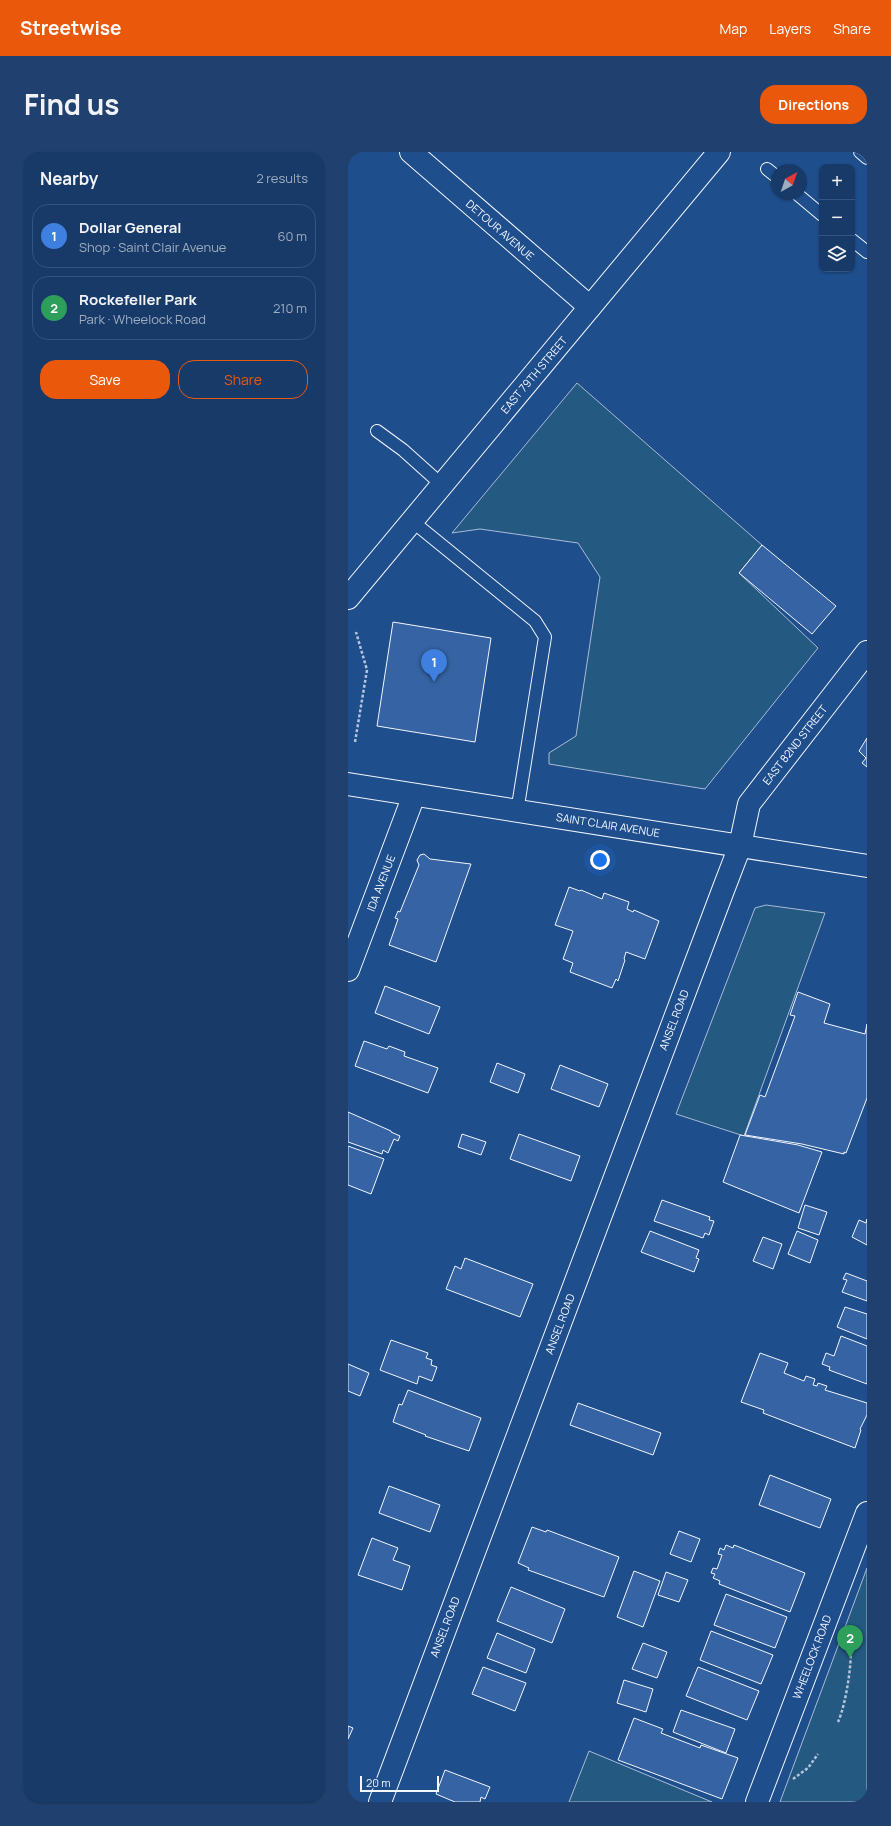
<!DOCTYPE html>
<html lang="en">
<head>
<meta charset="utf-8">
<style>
  :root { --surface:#173a69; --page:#20416f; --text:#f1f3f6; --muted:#9eadc0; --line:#36547d; --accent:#ea580c }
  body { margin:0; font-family:Manrope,sans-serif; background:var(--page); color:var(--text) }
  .controls { position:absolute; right:12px; top:12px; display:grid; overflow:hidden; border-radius:8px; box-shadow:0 1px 3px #0004 }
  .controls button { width:36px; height:36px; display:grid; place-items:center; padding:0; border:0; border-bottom:1px solid var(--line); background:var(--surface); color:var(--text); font:20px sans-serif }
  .compass { position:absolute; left:423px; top:12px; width:36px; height:36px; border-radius:50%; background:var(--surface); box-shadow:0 1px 3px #0004; rotate:40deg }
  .scale { position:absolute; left:12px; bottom:10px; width:79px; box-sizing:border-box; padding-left:4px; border:2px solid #f2f6ff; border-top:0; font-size:11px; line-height:14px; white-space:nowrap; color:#f2f6ff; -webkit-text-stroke:3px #1f4e8c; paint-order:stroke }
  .you { position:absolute; left:252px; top:708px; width:14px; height:14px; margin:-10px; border:3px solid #fff; border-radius:50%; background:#1a73e8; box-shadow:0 0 0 6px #1a73e833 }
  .badge { display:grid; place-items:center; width:26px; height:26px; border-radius:50%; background:var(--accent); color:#fff; font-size:13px; font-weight:700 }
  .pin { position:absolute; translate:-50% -33px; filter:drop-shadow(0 1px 2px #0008) }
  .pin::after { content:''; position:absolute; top:21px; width:14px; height:12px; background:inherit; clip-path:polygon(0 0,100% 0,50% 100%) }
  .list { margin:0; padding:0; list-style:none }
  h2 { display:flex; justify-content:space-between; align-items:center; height:52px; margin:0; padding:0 16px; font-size:17px }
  h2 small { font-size:13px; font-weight:400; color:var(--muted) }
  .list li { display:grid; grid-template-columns:26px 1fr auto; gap:12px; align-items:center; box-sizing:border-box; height:64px; margin:0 8px 8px; padding:0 8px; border:1px solid var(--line); border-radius:16px }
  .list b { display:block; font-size:15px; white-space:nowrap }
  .list p { margin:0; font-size:13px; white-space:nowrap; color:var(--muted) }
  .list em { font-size:13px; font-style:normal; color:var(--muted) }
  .actions { display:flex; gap:8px; padding:12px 16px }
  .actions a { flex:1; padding:9px 0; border:1px solid var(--accent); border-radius:16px; text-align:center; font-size:14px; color:var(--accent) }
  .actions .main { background:var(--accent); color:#fff }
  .icon { flex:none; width:22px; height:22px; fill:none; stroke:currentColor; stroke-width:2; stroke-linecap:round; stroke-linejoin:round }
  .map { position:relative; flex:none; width:519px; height:1650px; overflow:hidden; border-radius:16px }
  header { display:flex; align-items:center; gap:24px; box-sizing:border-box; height:56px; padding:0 20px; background:var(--accent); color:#fff }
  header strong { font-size:19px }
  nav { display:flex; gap:22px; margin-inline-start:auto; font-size:14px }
  .intro { display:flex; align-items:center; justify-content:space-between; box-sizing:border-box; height:96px; padding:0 24px }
  h1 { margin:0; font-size:28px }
  .button { padding:10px 18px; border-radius:16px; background:var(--accent); color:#fff; font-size:14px; font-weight:700 }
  main { display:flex; gap:24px; padding:0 24px }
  aside { flex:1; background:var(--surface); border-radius:16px; box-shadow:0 1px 3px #0004 }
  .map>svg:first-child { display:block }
</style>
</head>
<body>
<header>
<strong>Streetwise</strong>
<nav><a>Map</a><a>Layers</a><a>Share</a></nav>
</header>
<div class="intro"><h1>Find us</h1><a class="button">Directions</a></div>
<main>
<aside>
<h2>Nearby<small>2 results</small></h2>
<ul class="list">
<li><span class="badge" style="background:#3f7fe0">1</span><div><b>Dollar General</b><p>Shop · Saint Clair Avenue</p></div><em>60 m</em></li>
<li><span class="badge" style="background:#2e9e5b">2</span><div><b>Rockefeller Park</b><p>Park · Wheelock Road</p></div><em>210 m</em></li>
</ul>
<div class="actions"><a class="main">Save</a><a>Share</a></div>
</aside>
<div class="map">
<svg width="519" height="1650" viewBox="0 0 519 1650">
  <rect width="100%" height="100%" fill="#1f4e8c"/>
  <g fill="#245a82" stroke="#a8bbd7">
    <polygon points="229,231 414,393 391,421 470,496 357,637 201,612 201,601 228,584 252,425 230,391 132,377 104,381"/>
    <polygon points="418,753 477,761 396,984 328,962 407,756"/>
    <polygon points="519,1416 519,1650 432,1650"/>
    <polygon points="241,1599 364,1650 221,1650"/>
  </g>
  <g fill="#3563a3" stroke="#f2f6ff">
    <polygon points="414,393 488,454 464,482 391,421"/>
    <polygon points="45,470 143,486 127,590 29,574"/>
    <polygon points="519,586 519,615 514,611 518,606 511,599"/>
    <polygon points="76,702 82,707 123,712 88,810 41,793 47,776 50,767 47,766 50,759 52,760 71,713 69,708 72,703"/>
    <polygon points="221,735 232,739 233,738 254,747 256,741 281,750 279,757 285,760 286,758 311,769 297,807 278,800 276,807 277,808 270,829 268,827 264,836 222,820 225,811 215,807 225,779 207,773"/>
    <polygon points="37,834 92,855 81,882 27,861"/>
    <polygon points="450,840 482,852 476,871 517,882 519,872 519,946 498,1001 496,1000 496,1002 454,992 397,983 412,943 417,945 447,864 442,863"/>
    <polygon points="16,889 39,897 41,894 57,900 56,904 90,916 80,941 7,914"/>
    <polygon points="149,911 177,922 170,941 142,930"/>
    <polygon points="212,913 260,932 251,955 203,937"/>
    <polygon points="0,960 43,979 43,980 52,984 50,989 46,987 40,1001 35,998 34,1002 0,990"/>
    <polygon points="114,982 138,990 133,1003 110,995"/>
    <polygon points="171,982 232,1004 223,1029 162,1007"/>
    <polygon points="392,983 450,993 474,1000 451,1061 375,1030"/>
    <polygon points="0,994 36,1007 23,1042 0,1033"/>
    <polygon points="314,1048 362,1065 361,1068 366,1069 361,1083 357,1081 355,1086 306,1069"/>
    <polygon points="457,1053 479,1060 471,1083 450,1076"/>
    <polygon points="519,1067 519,1093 504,1085 511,1068 518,1071"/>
    <polygon points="302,1079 351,1098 348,1106 351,1107 346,1120 293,1100"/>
    <polygon points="449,1079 470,1088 462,1111 440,1102"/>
    <polygon points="415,1085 434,1092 425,1117 405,1109"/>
    <polygon points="117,1106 185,1132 172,1165 98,1137 107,1114 113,1117"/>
    <polygon points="498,1121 519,1129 519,1149 494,1140 499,1128 495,1127"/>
    <polygon points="497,1155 519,1162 519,1187 489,1175"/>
    <polygon points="493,1184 519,1194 519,1232 481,1218 482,1215 474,1212 478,1201 486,1204"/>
    <polygon points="43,1188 80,1201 78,1206 84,1208 83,1213 89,1215 84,1229 71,1224 69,1232 32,1218"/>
    <polygon points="412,1201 440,1211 436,1221 456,1229 458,1224 467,1227 465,1233 469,1234 470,1231 479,1234 477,1238 519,1251 519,1263 512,1277 513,1278 507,1296 415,1261 416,1258 393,1250"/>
    <polygon points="0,1212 21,1221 12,1244 0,1239"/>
    <polygon points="60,1238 133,1266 121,1299 77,1284 78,1283 45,1270 51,1252 54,1253"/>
    <polygon points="230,1251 313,1281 305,1303 222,1273"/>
    <polygon points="422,1323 483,1347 472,1376 411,1353"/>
    <polygon points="41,1334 92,1353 82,1380 31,1361"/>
    <polygon points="184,1375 198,1380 199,1378 271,1405 256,1445 180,1418 181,1416 170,1411"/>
    <polygon points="331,1379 352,1387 343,1410 322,1402"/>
    <polygon points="24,1386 50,1396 45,1408 62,1414 54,1438 10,1423"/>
    <polygon points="378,1393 385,1396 386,1393 457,1421 442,1460 371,1432 372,1429 365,1426 367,1422 363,1421 365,1416 369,1417 374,1403 370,1402 372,1396 376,1398"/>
    <polygon points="286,1419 312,1429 295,1475 269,1465"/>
    <polygon points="318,1420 340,1428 331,1450 310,1443"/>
    <polygon points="163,1435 217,1457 204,1491 149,1469"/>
    <polygon points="378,1442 439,1465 427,1496 366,1473"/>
    <polygon points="363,1479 425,1503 413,1532 352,1508"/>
    <polygon points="149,1481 187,1497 178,1521 139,1506"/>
    <polygon points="295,1491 319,1500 309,1526 284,1517"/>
    <polygon points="135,1515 178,1531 167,1559 124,1542"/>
    <polygon points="350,1515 411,1539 399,1568 338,1544"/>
    <polygon points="276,1528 305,1537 298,1560 269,1551"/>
    <polygon points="333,1558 387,1577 378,1601 325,1580"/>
    <polygon points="286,1566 315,1577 313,1581 352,1596 353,1593 390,1606 374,1647 270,1608"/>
    <polygon points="0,1574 5,1576 0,1587"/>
    <polygon points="97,1618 142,1635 137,1647 133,1645 132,1650 107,1650 88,1642"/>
  </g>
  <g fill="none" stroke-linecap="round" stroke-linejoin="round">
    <g stroke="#f2f6ff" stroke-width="14">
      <g id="service">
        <polyline points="512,0 519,6"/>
        <polyline points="419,17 429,25"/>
        <polyline points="449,42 474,63"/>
        <polyline points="504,88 519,100"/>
        <polyline points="29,279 55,298 94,333"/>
        <polyline points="64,369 187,469 197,485 169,660"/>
      </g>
    </g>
    <g stroke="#f2f6ff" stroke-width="24">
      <g id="minor">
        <polyline points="63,0 242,155"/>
        <polyline points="0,446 371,0"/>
        <polyline points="0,818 66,643"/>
        <polyline points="32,1650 374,741 392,694 401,652 519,500"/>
        <polyline points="409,1650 519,1361"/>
      </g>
    </g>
    <g stroke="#f2f6ff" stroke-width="24">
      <polyline id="secondary" points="0,632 519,714"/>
    </g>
    <g stroke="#b3c4dc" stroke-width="2.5" stroke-dasharray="3 2" stroke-linecap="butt">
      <polyline points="7,590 19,518 8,480"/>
      <path d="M490,1570C499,1550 506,1500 502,1478"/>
      <polyline points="445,1627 460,1616 470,1602"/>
    </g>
    <use href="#service" stroke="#1f4e8c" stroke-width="12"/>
    <use href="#minor" stroke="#1f4e8c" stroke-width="22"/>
    <use href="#secondary" stroke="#1f4e8c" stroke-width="22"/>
  </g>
  <g text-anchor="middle" stroke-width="3" stroke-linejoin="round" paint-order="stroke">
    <g font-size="11" fill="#f2f6ff" stroke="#1f4e8c">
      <text transform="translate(152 78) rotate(41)" y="4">DETOUR AVENUE</text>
      <text transform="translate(186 223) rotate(-50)" y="4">EAST 79TH STREET</text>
      <text transform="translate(447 593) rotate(-52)" y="4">EAST 82ND STREET</text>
      <text transform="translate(260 673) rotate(9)" y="4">SAINT CLAIR AVENUE</text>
      <text transform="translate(33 731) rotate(-69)" y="4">IDA AVENUE</text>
      <text transform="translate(326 868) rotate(-69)" y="4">ANSEL ROAD</text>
      <text transform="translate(212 1172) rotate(-69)" y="4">ANSEL ROAD</text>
      <text transform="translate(97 1475) rotate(-69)" y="4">ANSEL ROAD</text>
      <text transform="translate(464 1505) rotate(-69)" y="4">WHEELOCK ROAD</text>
    </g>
  </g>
</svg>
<div class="controls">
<button>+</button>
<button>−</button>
<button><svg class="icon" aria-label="layers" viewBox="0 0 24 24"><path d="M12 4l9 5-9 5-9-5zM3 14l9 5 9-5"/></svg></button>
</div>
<svg class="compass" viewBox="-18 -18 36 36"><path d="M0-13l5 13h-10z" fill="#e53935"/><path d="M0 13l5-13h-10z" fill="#9eadc0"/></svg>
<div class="scale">20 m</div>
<div class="you"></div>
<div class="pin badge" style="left:86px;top:530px;background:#3f7fe0">1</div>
<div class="pin badge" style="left:502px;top:1506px;background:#2e9e5b">2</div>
</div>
</main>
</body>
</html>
